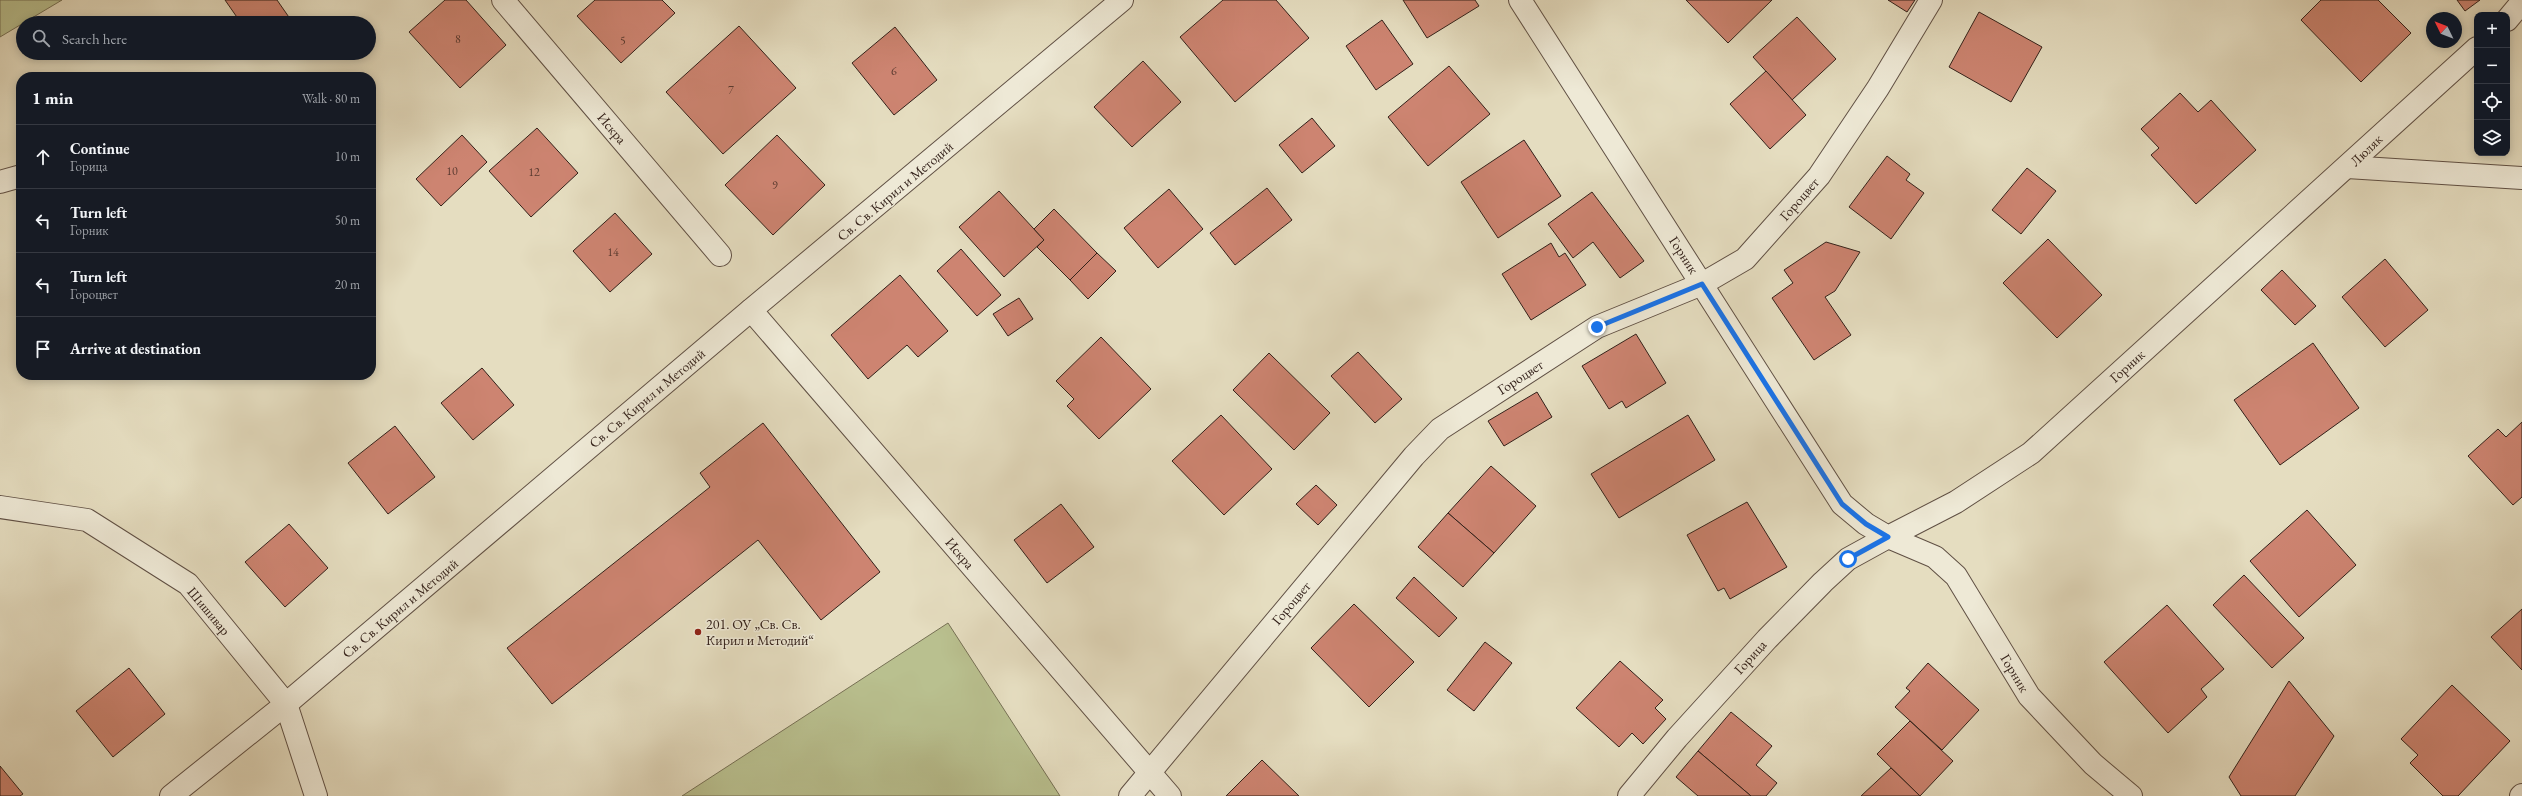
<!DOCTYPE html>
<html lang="en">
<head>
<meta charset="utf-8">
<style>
  :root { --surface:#171b24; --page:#20242c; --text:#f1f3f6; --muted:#9ea1a6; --line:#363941 }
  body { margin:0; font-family:"EB Garamond",serif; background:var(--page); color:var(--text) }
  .controls { position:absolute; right:12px; top:12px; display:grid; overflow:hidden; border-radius:8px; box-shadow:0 2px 10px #0003 }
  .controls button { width:36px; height:36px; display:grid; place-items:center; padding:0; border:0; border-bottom:1px solid var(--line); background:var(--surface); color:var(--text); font:20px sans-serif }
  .compass { position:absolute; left:2426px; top:12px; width:36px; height:36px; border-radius:50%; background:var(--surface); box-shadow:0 2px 10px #0003; rotate:313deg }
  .stop { position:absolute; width:12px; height:12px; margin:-9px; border:3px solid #1a73e8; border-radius:50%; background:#fff }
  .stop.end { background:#1a73e8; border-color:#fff; box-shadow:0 1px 4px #0008 }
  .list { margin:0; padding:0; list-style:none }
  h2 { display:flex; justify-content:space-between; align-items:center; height:52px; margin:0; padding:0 16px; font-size:17px }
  h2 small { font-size:13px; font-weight:400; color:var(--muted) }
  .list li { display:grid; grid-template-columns:26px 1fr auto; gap:12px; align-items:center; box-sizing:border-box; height:64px; padding:0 16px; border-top:1px solid var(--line) }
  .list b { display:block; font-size:15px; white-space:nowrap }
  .list p { margin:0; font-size:13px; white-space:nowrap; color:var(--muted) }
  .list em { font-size:13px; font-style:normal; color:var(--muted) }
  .icon { flex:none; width:22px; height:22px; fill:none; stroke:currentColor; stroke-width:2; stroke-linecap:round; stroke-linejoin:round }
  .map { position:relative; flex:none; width:2522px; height:796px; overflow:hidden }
  .search { position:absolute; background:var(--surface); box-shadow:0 2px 10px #0003; left:16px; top:16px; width:360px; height:44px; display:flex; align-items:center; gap:10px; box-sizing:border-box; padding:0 14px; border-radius:22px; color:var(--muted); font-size:15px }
  .panel { position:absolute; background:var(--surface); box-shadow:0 2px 10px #0003; left:16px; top:72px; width:360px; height:308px; border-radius:16px }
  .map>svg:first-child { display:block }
</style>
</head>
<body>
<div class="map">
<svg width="2522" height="796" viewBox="0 0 2522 796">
  <rect width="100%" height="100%" fill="#e5ddc0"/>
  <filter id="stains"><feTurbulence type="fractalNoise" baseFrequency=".005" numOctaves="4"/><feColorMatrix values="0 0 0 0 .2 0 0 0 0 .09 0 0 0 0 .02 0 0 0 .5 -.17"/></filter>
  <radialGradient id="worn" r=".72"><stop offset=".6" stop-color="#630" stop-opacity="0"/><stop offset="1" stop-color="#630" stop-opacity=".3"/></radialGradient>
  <g fill="#b9c08f" stroke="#767054">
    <polygon points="0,0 62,0 0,37"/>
    <polygon points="948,623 1060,796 682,796"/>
  </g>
  <g fill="#cd8471" stroke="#33211a">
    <polygon points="225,0 277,0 293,23 241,23"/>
    <polygon points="445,0 466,0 506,45 460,88 409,32"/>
    <polygon points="595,0 662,0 675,13 621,63 577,16"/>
    <polygon points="1223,0 1276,0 1309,38 1235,102 1180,37"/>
    <polygon points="1403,0 1475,0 1479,6 1427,38"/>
    <polygon points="1686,0 1772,0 1728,43"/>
    <polygon points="1888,0 1915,0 1907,12"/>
    <polygon points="2321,0 2378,0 2411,33 2361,82 2301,20"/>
    <polygon points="2457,0 2480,0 2465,11"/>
    <polygon points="1979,12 2042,47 2011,102 1949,67"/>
    <polygon points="1797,17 1836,59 1792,100 1753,57"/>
    <polygon points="1382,20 1413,64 1376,90 1346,46"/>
    <polygon points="739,26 796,88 723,154 666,92"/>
    <polygon points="895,27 937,80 894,115 852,63"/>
    <polygon points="1143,61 1181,102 1132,147 1094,107"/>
    <polygon points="1449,66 1490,114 1428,166 1388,117"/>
    <polygon points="1766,71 1806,115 1770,149 1730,104"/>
    <polygon points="2180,93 2198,112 2211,100 2256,150 2196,204 2151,155 2159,148 2141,129"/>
    <polygon points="1312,118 1335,146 1302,173 1279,145"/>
    <polygon points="537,128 578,173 531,217 489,171"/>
    <polygon points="462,135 487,162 441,206 416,179"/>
    <polygon points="777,135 825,185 773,235 725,185"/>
    <polygon points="1524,140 1561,196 1498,238 1461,182"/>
    <polygon points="1887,156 1910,174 1906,180 1924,193 1891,239 1849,207"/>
    <polygon points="2027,168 2056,191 2021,234 1992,210"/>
    <polygon points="1267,188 1292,220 1235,265 1210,233"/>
    <polygon points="1169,189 1203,229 1158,268 1124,228"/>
    <polygon points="999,191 1044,240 1004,277 959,227"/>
    <polygon points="1592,192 1644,261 1620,278 1593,242 1573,258 1548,224"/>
    <polygon points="1054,209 1097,253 1070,280 1037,247 1044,240 1034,229"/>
    <polygon points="615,213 652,254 610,292 573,251"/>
    <polygon points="2048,239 2102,295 2057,338 2003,283"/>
    <polygon points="1826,242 1860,252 1835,291 1825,297 1851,335 1814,360 1772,298 1793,283 1784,270"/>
    <polygon points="1551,243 1559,257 1565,253 1586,285 1531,320 1502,274"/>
    <polygon points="961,249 1001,295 977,316 937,271"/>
    <polygon points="1097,253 1116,271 1088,299 1070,280"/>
    <polygon points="2385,259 2428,310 2385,347 2342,297"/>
    <polygon points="2282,270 2316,306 2295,325 2261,290"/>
    <polygon points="900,275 948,331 918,357 907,345 868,379 831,335"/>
    <polygon points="1019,298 1033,319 1008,336 993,314"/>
    <polygon points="1636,334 1666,383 1626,408 1622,401 1609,409 1582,366"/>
    <polygon points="1101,337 1151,389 1099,439 1067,406 1074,399 1056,381"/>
    <polygon points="2313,343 2359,408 2280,465 2234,400"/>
    <polygon points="1358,352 1402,399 1375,423 1331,376"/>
    <polygon points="1269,353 1330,413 1294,450 1233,390"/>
    <polygon points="482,368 514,405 473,440 441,403"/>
    <polygon points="1537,392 1552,417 1504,446 1488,421"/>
    <polygon points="1221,415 1272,469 1224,515 1172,461"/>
    <polygon points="1688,415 1715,460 1619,518 1591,474"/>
    <polygon points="2522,422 2522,497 2513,505 2468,456 2498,429 2506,437"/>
    <polygon points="763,423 880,572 821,620 758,540 552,704 507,648 710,487 700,473"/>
    <polygon points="395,426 435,477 388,514 348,463"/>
    <polygon points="1491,466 1536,506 1494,553 1448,513"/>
    <polygon points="1316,485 1337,505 1318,525 1296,504"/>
    <polygon points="1747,502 1787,567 1730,599 1724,588 1718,591 1687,535"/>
    <polygon points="1061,504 1094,547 1047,583 1014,540"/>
    <polygon points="2307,510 2356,565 2299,617 2250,561"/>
    <polygon points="1448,513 1494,553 1463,587 1418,547"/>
    <polygon points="289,524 328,568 285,607 245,562"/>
    <polygon points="2244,575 2304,638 2272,668 2213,605"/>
    <polygon points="1414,577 1457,618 1439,637 1396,598"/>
    <polygon points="1354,604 1414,662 1369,707 1311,648"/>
    <polygon points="2167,605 2224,669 2201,689 2207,697 2168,733 2104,662"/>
    <polygon points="2522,609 2522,670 2491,637"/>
    <polygon points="1485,642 1512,663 1474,711 1447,690"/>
    <polygon points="1620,661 1663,700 1655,708 1666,719 1643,744 1632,733 1619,747 1576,708"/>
    <polygon points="1928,663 1979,710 1942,750 1895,707 1910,691 1906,688"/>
    <polygon points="129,668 165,714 113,757 76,711"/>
    <polygon points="2289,681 2334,736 2295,796 2241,796 2229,777"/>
    <polygon points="2452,685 2510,741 2458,796 2443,796 2410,763 2418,755 2401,739"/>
    <polygon points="1731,712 1772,746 1756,765 1777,783 1766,796 1751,796 1698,751"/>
    <polygon points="1910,721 1953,761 1920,796 1877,754"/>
    <polygon points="1698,751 1751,796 1698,796 1676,777"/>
    <polygon points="1262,760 1299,796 1226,796"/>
    <polygon points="0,766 23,794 20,796 0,796"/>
    <polygon points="1891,768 1920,796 1861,796"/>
  </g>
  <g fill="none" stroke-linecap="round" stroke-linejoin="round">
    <g stroke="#605044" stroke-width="24">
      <g id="minor">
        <polyline points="503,0 720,255"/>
        <polyline points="1520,0 1842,504 1866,524 1888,537 1956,502 2031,453 2477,48"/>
        <polyline points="2507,20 2522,2"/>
        <polyline points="2347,167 2522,178"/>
        <polyline points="0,182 21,176"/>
        <polyline points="751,310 1170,796"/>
        <polyline points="0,507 87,520 188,584 286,704 316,796"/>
        <polyline points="171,796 286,704 751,310 1122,0"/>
        <polyline points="1130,796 1414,456 1440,429 1597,327 1702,284 1745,259 1819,176 1878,88 1931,0"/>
        <polyline points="1629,796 1677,738 1767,639 1823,582 1848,559 1888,537 1935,557 1956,576 2029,696 2093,764 2131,796"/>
        <polyline points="2521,796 2522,795"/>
      </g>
    </g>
    <use href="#minor" stroke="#eee9d6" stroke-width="22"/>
  </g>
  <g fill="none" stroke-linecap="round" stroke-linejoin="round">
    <polyline stroke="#1a73e8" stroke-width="5" points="1597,327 1702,284 1842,504 1866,524 1888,537 1848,559"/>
  </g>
  <circle fill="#8f2418" stroke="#eee9d6" stroke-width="1.5" cx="698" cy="632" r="4"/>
  <g text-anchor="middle" stroke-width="3" stroke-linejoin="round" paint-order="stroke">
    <g font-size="12" fill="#5a3a30">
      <text x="458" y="43">8</text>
      <text x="623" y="44">5</text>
      <text x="894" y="75">6</text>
      <text x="731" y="94">7</text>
      <text x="452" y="175">10</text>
      <text x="534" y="176">12</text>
      <text x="775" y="189">9</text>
      <text x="613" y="256">14</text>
    </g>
    <g font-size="14" fill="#33211a" stroke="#eee9d6">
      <text transform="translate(612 128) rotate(50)" y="5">Искра</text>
      <text transform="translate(2366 150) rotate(-44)" y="5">Люляк</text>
      <text transform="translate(895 191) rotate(-40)" y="5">Св. Св. Кирил и Методий</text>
      <text transform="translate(1799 199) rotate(-49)" y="5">Гороцвет</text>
      <text transform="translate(1684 255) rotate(57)" y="5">Горник</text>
      <text transform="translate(2127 366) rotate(-42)" y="5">Горник</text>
      <text transform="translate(1520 377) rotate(-33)" y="5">Гороцвет</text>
      <text transform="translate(647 398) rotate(-40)" y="5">Св. Св. Кирил и Методий</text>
      <text transform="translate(960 553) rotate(50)" y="5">Искра</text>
      <text transform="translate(1291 603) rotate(-50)" y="5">Гороцвет</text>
      <text transform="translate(400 608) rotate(-40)" y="5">Св. Св. Кирил и Методий</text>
      <text transform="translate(209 611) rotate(50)" y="5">Шишивар</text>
      <text transform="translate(1750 657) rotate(-48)" y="5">Горица</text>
      <text transform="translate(2015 673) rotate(59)" y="5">Горник</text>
    </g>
    <g font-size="14" fill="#33211a" stroke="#eee9d6" text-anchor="start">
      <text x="706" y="629">201. ОУ „Св. Св.<tspan x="706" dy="16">Кирил и Методий“</tspan></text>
    </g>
  </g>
  <rect width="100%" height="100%" filter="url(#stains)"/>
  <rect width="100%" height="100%" fill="url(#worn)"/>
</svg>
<div class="controls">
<button>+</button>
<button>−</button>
<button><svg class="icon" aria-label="locate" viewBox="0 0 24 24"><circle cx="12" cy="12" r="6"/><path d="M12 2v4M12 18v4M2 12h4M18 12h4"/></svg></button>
<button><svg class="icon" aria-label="layers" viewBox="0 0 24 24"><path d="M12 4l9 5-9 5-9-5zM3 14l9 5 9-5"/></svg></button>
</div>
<svg class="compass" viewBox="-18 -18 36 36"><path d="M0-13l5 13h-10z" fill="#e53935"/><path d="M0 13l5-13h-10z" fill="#9ea1a6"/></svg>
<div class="stop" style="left:1848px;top:559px"></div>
<div class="stop end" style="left:1597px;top:327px"></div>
<div class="search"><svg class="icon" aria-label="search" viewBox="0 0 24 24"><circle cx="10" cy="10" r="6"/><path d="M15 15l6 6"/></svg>Search here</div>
<section class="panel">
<h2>1 min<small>Walk · 80 m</small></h2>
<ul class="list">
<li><svg class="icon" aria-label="ahead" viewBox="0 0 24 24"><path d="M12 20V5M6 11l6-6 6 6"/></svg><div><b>Continue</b><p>Горица</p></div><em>10 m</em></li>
<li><svg class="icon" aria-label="left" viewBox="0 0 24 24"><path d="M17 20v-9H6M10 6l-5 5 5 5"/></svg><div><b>Turn left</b><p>Горник</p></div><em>50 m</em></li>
<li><svg class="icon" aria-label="left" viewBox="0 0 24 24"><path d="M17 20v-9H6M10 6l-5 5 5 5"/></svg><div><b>Turn left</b><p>Гороцвет</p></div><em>20 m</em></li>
<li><svg class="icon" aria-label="arrive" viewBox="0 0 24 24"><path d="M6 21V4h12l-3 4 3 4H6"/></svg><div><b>Arrive at destination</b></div></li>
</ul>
</section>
</div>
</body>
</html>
